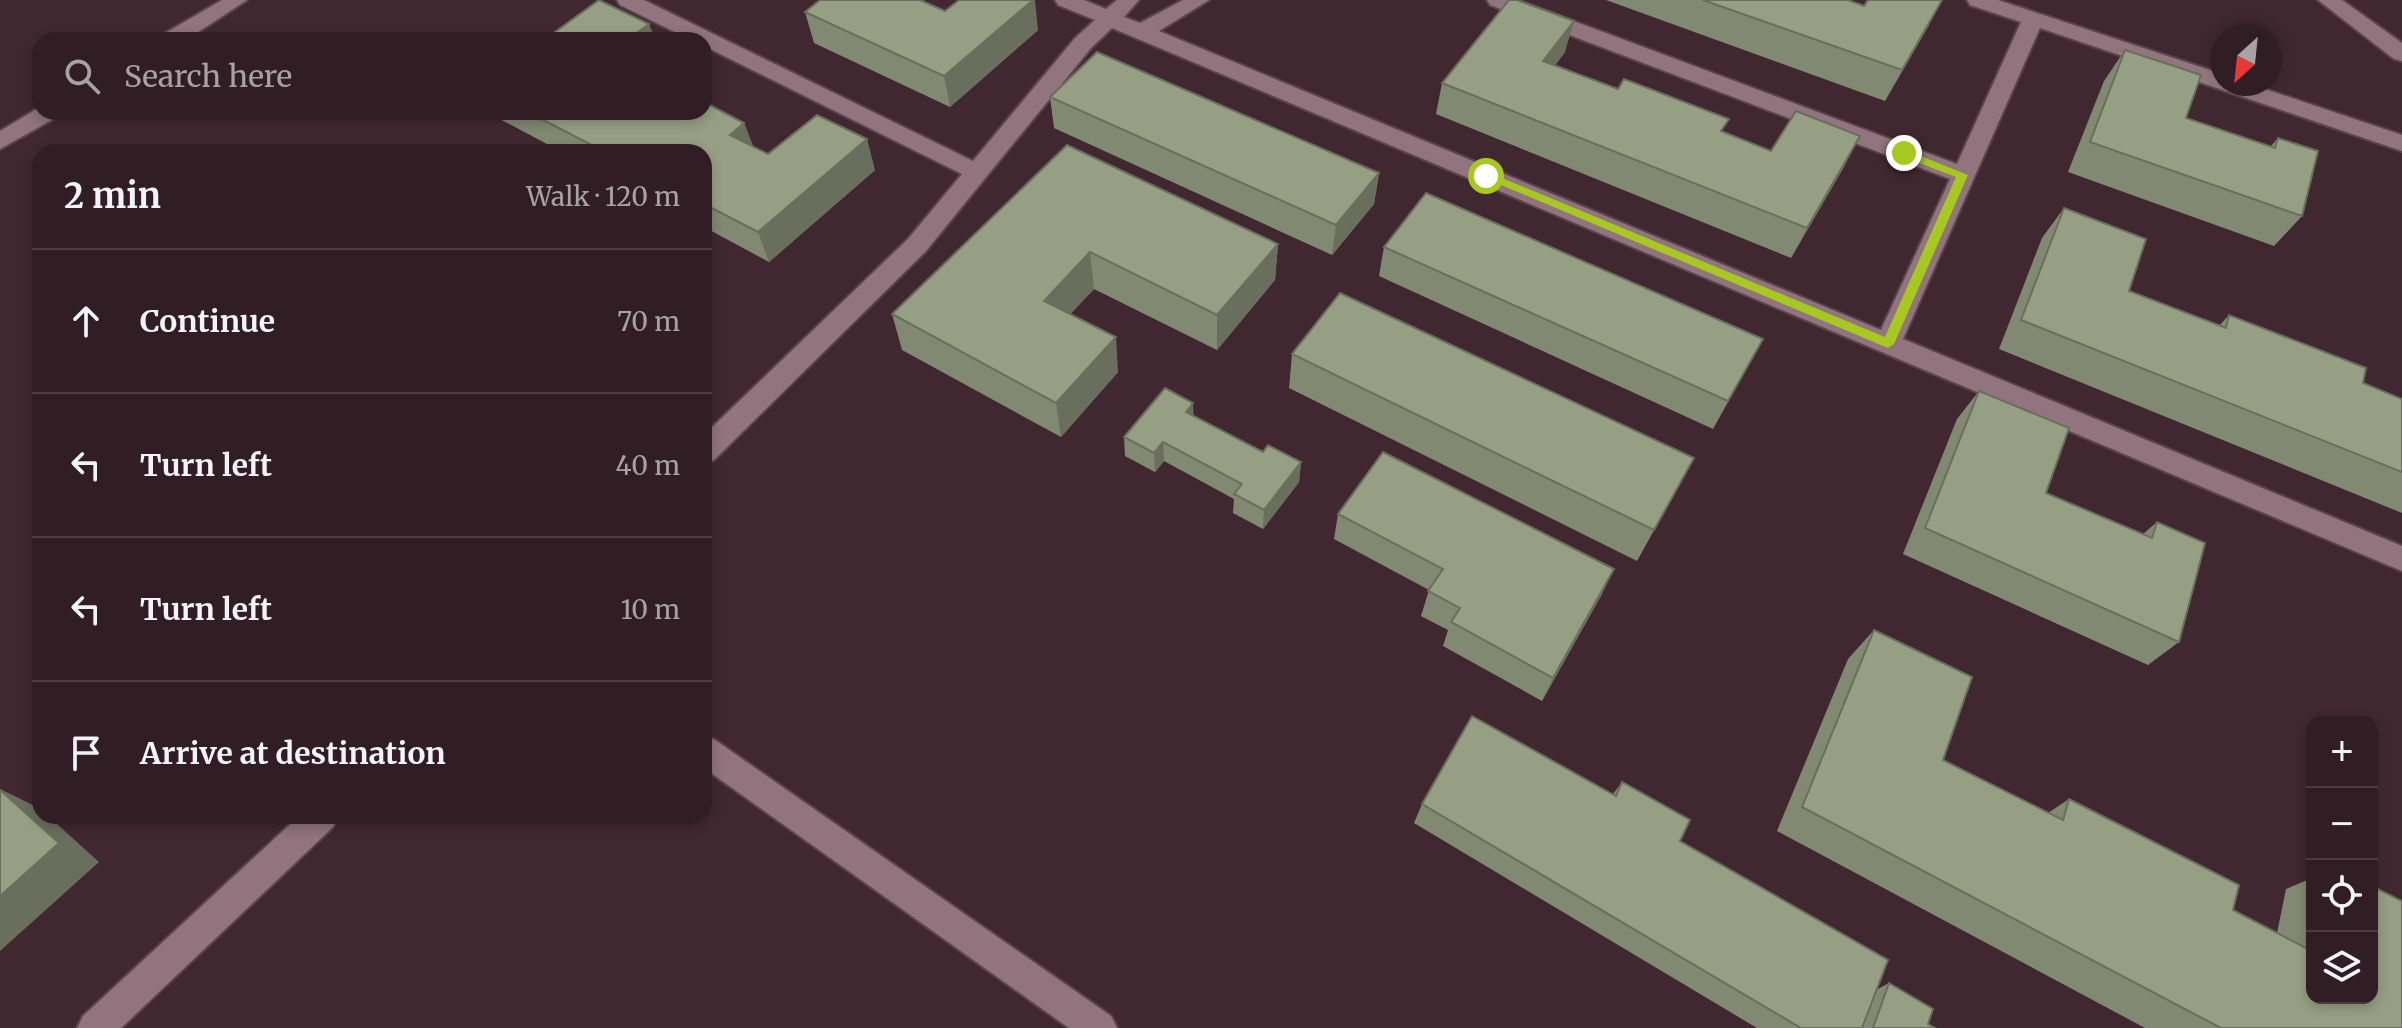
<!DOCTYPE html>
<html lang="en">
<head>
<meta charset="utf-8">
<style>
  :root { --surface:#311e24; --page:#39272c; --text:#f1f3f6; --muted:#a8a2a6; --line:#4c3c41 }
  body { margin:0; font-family:Merriweather,serif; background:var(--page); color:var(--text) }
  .controls { position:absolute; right:24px; bottom:24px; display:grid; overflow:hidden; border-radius:16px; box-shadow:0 4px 12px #0003 }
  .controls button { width:72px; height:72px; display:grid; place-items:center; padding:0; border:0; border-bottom:2px solid var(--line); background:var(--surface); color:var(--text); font:40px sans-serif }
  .compass { position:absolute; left:2210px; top:24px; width:72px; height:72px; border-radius:50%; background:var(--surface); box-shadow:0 4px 12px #0003; rotate:207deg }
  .stop { position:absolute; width:24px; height:24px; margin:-18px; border:6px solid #a6c821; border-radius:50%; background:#fff }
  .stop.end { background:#a6c821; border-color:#fff; box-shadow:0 2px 8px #0008 }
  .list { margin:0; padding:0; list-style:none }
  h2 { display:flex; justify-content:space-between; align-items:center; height:104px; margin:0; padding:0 32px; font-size:34px }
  h2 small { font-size:26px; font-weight:400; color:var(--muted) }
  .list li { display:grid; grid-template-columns:52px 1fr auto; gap:24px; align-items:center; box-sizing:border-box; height:144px; padding:0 32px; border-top:2px solid var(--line) }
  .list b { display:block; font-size:30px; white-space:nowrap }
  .list em { font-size:26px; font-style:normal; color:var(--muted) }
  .icon { flex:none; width:44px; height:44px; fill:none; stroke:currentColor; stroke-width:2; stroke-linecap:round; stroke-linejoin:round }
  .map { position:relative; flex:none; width:2402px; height:1028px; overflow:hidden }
  .search { position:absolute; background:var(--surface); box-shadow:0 4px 12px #0003; left:32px; top:32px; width:680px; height:88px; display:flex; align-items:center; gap:20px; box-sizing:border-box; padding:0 28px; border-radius:24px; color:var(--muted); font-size:30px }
  .panel { position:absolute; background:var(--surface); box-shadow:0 4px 12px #0003; left:32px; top:144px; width:680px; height:680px; border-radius:24px }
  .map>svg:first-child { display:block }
</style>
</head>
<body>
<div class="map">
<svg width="2402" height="1028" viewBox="0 0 2402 1028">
  <rect width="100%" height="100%" fill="#412830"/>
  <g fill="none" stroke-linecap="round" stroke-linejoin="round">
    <g stroke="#5a454c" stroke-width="4">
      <g id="service">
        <polygon points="222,0 247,0 186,40 159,40 162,35"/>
        <polygon points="617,0 644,0 973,161 1075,38 1095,20 1058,5 1055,0 1084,0 1106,9 1117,0 1139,0 1124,17 1140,23 1183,0 1209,0 1159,31 1881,330 1950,179 1490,5 1487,0 1517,0 1957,164 2021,22 1970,5 1967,0 1998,0 2222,74 2222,84 2250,84 2402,135 2402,151 2040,28 1903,339 2402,546 2402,571 1112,28 1091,48 926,251 714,460 704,463 704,435 908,239 962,174 704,46 704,40 691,40 620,5"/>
        <polygon points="2318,0 2342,0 2402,43 2402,61 2394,59"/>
        <polygon points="40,107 40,112 60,112 57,117 0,149 0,131"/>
        <polygon points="704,735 715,740 1111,1016 1117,1028 1069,1028 704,768"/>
        <polygon points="299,816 338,816 333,827 121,1028 77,1028 83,1016"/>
      </g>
    </g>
    <use href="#service" fill="#91747d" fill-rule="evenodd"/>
  </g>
  <g fill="#818972">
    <polygon points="820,0 924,0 924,2 945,11 1038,30 950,107 814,43 805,12"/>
    <polygon points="1606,0 1848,0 1929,25 1885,101"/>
    <polygon points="2125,50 2186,118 2271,146 2278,138 2302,216 2274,246 2068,172 2104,81"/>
    <polygon points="1565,52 1555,65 1771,151 1844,167 1791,258 1436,114 1442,83"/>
    <polygon points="1050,97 1379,173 1374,204 1332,255 1054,128"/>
    <polygon points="494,112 704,112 744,123 753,147 768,154 875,170 769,262 704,227 704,152 562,152 496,117"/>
    <polygon points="1067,145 1278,244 1275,280 1217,350 1094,289 1070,314 1118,372 1061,437 902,350 892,314"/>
    <polygon points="2064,208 2129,291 2219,326 2229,315 2363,383 2402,399 2402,513 1999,349 2042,238"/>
    <polygon points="1384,247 1763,339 1713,429 1379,276"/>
    <polygon points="1292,354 1694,458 1637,561 1289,388"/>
    <polygon points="1979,391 2046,493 2143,534 2157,522 2179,642 2148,665 1903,554 1957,419"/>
    <polygon points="1193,416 1263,452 1301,462 1299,482 1263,529 1233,513 1234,499 1164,461 1155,472 1125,456 1124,437"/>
    <polygon points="1338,514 1602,594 1542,701 1443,646 1448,630 1421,616 1429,590 1334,539"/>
    <polygon points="1874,630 1943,760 2048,813 2069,799 2233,910 2277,933 2286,889 2312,878 2312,998 2402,1028 2145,1028 1777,831 1848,659"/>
    <polygon points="1622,782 1680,841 1876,990 1889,983 1928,1024 1935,1028 1757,1028 1414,823 1422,804 1613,794"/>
  </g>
  <g fill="#696f5c">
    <polygon points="1033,0 1035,0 1038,30 950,107 944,76"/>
    <polygon points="1942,0 1929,25 1885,101 1902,70"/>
    <polygon points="1574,21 1565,52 1535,92 1543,61"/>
    <polygon points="649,24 656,40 627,40"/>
    <polygon points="744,123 756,153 730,135"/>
    <polygon points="1860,136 1844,167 1791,258 1807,228"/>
    <polygon points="867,139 875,170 769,262 758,232"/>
    <polygon points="1379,173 1374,204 1332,255 1336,225"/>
    <polygon points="1278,244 1275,280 1217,350 1217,315"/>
    <polygon points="1090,252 1094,289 1050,336 1044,301"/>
    <polygon points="1116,337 1118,372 1061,437 1056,403"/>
    <polygon points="1193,403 1194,423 1186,412"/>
    <polygon points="1163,442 1164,461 1155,472 1154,453"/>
    <polygon points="1301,462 1299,482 1263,529 1264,510"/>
    <polygon points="1614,569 1602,594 1542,701 1553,678"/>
    <polygon points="0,789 39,808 40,809 40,816 48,816 99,862 0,951"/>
  </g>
  <g fill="#969f84" stroke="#696f5c" stroke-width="2">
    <polygon points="599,0 649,24 627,40 544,40"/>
    <polygon points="820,0 920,0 945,11 959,0 1033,0 944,76 805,12"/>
    <polygon points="1509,0 1517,0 1574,21 1543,61 1618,89 1624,79 1729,119 1721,131 1771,151 1796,111 1860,136 1807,228 1442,83"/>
    <polygon points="1703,0 1848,0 1864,6 1868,0 1942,0 1902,70"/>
    <polygon points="2125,50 2201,75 2186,118 2275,148 2278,138 2318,151 2302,216 2090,142"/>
    <polygon points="1097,52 1379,173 1336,225 1050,97"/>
    <polygon points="704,102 744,123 730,135 768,154 817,115 867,139 758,232 704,204 704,152 605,152 528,112 704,112"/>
    <polygon points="1067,145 1278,244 1217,315 1090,252 1044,301 1116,337 1056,403 892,314"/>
    <polygon points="1426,193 1763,339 1728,401 1384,247"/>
    <polygon points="2064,208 2146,239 2129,291 2226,328 2229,315 2366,368 2363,383 2402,399 2402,472 2021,320"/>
    <polygon points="1340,293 1694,458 1654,530 1292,354"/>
    <polygon points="1165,388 1193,403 1186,412 1263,452 1268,445 1301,462 1264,510 1234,494 1242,484 1163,442 1154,453 1124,437"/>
    <polygon points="1979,391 2069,428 2046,493 2152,538 2157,522 2205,543 2179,642 1925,528"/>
    <polygon points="1383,452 1614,569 1553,678 1451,622 1460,608 1428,591 1443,569 1338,514"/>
    <polygon points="1874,630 1972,677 1943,760 2063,820 2069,799 2239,885 2233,910 2312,951 2312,998 2372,998 2372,886 2402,901 2402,1028 2221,1028 1802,807"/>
    <polygon points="1472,716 1616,796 1622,782 1690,820 1680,841 1888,960 1862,1028 1801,1028 1422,804"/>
    <polygon points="0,790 59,843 0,896"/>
    <polygon points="1889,983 1933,1009 1928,1024 1935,1028 1873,1028"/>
  </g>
  <polygon fill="#a6c821" points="1901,151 1908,151 1968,175 1894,344 1888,348 1480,176 1490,173 1885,337 1956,177 1901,156"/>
</svg>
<div class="controls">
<button>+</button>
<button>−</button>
<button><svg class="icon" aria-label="locate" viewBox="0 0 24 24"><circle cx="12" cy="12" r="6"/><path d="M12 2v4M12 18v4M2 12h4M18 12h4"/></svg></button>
<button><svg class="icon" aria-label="layers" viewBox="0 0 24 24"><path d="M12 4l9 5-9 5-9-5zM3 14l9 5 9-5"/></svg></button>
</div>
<svg class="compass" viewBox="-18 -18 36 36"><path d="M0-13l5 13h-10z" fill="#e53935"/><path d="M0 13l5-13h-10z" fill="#a8a2a6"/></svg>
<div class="stop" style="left:1486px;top:176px"></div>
<div class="stop end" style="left:1904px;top:153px"></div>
<div class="search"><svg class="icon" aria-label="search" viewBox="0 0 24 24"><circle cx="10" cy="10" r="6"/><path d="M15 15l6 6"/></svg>Search here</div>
<section class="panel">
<h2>2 min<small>Walk · 120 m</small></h2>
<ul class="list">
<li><svg class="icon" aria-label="ahead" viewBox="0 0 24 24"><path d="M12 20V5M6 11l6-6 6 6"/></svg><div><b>Continue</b></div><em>70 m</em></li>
<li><svg class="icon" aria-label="left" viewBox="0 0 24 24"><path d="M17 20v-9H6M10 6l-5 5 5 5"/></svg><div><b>Turn left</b></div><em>40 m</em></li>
<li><svg class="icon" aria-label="left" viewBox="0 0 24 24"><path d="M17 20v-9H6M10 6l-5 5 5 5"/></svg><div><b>Turn left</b></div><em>10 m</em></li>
<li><svg class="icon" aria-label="arrive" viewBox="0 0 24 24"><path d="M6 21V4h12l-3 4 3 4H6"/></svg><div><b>Arrive at destination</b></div></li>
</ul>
</section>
</div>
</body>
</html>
